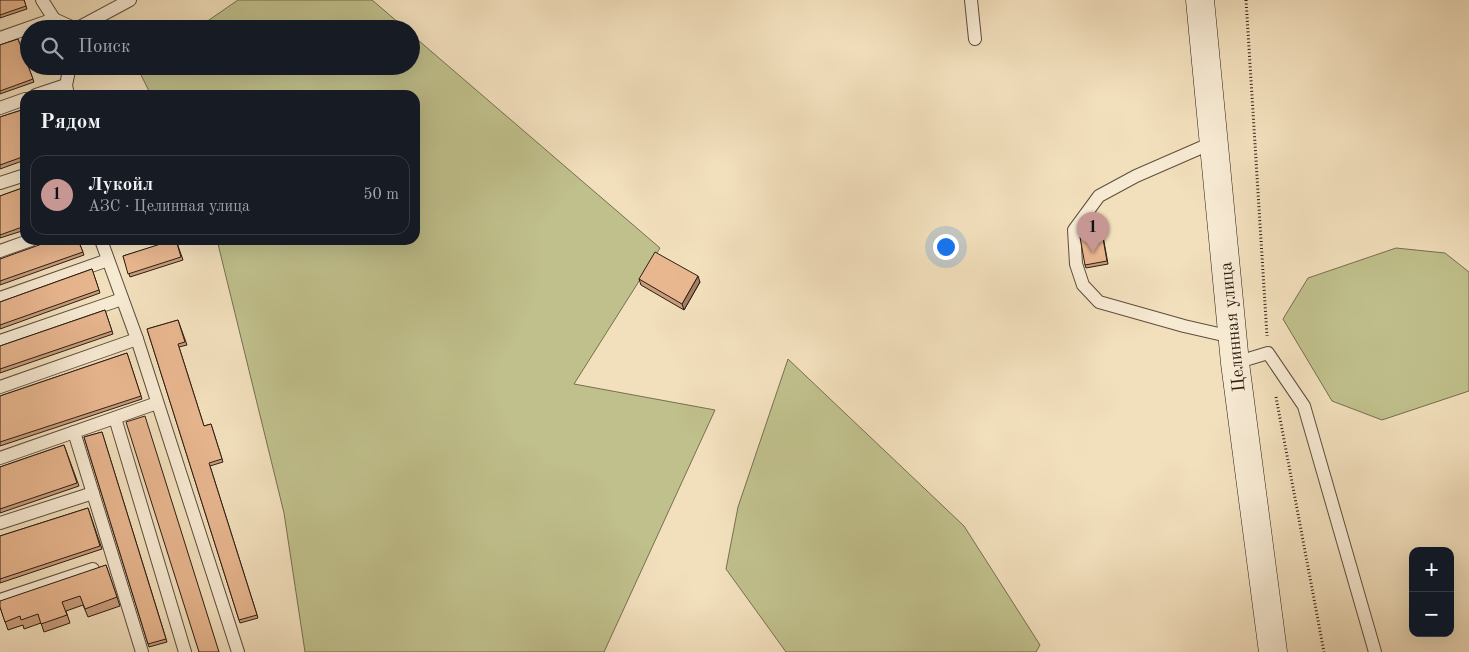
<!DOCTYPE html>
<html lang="ru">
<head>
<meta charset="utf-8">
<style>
  :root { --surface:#171b24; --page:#242831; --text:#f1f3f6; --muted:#9ea1a6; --line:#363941; --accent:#c59692 }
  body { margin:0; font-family:"Old Standard TT",serif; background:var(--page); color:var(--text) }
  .controls { position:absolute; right:15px; bottom:15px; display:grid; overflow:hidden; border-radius:10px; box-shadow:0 5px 20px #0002 }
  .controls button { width:45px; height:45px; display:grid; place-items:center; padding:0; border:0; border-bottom:1px solid var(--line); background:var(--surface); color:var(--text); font:25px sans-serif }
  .you { position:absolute; left:945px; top:246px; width:18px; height:18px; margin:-12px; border:4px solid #fff; border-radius:50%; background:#1a73e8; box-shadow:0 0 0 8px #1a73e833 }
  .badge { display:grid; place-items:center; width:32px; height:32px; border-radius:50%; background:var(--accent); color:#111; font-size:16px; font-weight:700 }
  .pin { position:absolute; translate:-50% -41px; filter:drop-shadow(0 1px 2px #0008) }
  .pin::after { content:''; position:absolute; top:26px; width:18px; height:15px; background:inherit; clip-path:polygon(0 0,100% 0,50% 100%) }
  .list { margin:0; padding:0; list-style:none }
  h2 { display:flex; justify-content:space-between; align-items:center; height:65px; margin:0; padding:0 20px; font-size:21px }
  h2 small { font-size:16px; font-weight:400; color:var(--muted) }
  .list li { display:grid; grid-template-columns:32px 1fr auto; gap:15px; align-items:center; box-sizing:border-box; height:80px; margin:0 10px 10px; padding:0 10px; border:1px solid var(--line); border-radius:15px }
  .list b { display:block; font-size:19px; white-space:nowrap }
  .list p { margin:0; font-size:16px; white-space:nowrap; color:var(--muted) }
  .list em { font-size:16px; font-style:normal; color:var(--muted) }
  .icon { flex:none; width:28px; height:28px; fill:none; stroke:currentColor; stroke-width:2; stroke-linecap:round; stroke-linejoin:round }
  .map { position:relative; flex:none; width:1469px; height:652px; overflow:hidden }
  .search { position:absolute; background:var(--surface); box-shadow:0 5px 20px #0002; left:20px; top:20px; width:400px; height:55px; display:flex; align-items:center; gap:12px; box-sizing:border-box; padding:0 18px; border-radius:28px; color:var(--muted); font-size:19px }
  .panel { position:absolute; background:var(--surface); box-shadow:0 5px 20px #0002; left:20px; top:90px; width:400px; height:155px; border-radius:15px }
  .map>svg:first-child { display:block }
</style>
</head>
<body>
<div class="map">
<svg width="1469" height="652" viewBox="0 0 1469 652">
  <rect width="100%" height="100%" fill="#f2dfbc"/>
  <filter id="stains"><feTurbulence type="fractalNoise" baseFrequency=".004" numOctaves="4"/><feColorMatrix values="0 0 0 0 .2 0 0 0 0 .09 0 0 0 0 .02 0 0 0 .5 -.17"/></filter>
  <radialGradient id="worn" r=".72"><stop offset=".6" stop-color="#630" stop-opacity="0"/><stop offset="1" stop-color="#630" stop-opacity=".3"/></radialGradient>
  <g fill="#c0c08c" stroke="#766f50">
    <polygon points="238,0 372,0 406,29 196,29"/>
    <polygon points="411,34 660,248 574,384 715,410 604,652 305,652 284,513 217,240 415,240 415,95 151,95 138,69 141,66 411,66"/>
    <polygon points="1396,248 1445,253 1469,272 1469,391 1382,420 1332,401 1283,319 1308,278"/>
    <polygon points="788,359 964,526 1040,645 1036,652 786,652 726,569 738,507"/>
  </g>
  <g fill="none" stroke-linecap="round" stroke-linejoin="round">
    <g stroke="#5e4e3e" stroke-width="14">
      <g id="service">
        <polyline points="42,0 54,19"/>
        <polyline points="971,0 975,39"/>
        <polyline points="76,29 130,0"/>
        <polyline points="0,38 54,19 76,29"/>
        <polyline points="36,95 66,85"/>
        <polyline points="68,95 66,85 70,66"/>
        <polyline points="0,108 25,99"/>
        <polyline points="1214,142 1136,176 1099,196 1074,230 1076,264 1083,285 1099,302 1184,326 1232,337"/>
        <polyline points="0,183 25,175"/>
        <polyline points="101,240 137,339 238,652"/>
        <polyline points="0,251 31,240"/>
        <polyline points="0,298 108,260"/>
        <polyline points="0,341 122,299"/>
        <polyline points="1235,363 1268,353 1304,406 1375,652"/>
        <polyline points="0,387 137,339"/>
        <polyline points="115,418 185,652"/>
        <polyline points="74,432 142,652"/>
        <polyline points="0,458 157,403"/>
        <polyline points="0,523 93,493"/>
        <polyline points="0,600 93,569"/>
      </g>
    </g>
    <g stroke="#2d1e14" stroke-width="29">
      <polyline id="secondary" points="1200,0 1235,363 1273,652"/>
    </g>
    <g stroke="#2d1e14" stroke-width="3" stroke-dasharray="1 2.5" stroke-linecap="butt">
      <polyline points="1246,0 1267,336"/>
      <polyline points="1276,397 1324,652"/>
    </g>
    <use href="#service" stroke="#f7ead3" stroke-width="12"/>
    <use href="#secondary" stroke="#f7ead3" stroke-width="28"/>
  </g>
  <g fill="#c89d7b" stroke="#2d1e14">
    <polygon points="0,0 24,0 27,9 0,18"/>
    <polygon points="18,39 34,82 0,94 0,45"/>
    <polygon points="25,109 25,160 0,169 0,117"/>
    <polygon points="25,187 25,230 0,238 0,196"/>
    <polygon points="1103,236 1108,264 1086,268 1085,265"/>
    <polygon points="78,240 84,255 0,285 0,259"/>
    <polygon points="176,240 183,260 130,277 123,256"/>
    <polygon points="92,269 100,293 0,329 0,302"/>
    <polygon points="639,279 700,282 684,310 641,285"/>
    <polygon points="105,310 113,334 0,373 0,346"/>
    <polygon points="178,320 187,345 179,347 204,426 211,424 223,462 210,466 258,618 240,623 147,329"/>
    <polygon points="127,353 142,399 0,446 0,396"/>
    <polygon points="102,432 167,642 149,647 84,437"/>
    <polygon points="64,445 79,486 0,513 0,467"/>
    <polygon points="88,508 102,549 0,583 0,536"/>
    <polygon points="106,565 120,606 88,617 83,605 66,611 70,623 44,632 41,623 24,629 23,625 8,630 0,607"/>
  </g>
  <polygon fill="#a27f64" stroke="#2d1e14" points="698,276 700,282 684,310 682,304"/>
  <g fill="#e8b68f" stroke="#2d1e14">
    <polygon points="0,0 24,0 26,6 0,15"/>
    <polygon points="18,39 33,79 0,91 0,45"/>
    <polygon points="25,109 25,156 0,165 0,117"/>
    <polygon points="25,187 25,226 0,235 0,196"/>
    <polygon points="1102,233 1107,261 1085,265 1080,237"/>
    <polygon points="53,240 78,240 83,252 0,281 0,259"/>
    <polygon points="173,240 176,240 181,257 128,274 123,256"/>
    <polygon points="655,252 698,276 682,304 639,279"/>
    <polygon points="92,269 99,290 0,325 0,302"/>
    <polygon points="105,310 112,331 0,369 0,346"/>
    <polygon points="178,320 185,342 178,344 204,426 211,424 222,459 209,463 257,615 239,620 147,329"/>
    <polygon points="127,353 141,396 0,442 0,396"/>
    <polygon points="145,416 219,652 199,652 126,422"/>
    <polygon points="102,432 166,639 148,644 84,437"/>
    <polygon points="64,445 77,483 0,509 0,467"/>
    <polygon points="88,508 100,546 0,579 0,536"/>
    <polygon points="106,565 117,597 85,609 80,596 62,602 67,615 41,624 38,614 21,620 20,616 5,622 0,607 0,601"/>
  </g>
  <g text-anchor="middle" stroke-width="4.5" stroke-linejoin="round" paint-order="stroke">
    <g font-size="18" fill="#2d1e14" stroke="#f7ead3">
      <text transform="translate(1232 327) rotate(-96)" y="6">Целинная улица</text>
    </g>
  </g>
  <rect width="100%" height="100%" filter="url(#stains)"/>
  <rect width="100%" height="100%" fill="url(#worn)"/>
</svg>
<div class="controls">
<button>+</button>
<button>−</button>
</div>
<div class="you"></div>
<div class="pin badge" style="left:1093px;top:253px">1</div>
<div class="search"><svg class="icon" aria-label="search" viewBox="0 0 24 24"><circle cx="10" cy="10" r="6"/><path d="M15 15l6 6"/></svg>Поиск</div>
<section class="panel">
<h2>Рядом<small></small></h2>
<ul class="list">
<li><span class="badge">1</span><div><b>Лукойл</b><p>АЗС · Целинная улица</p></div><em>50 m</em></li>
</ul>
</section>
</div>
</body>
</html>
